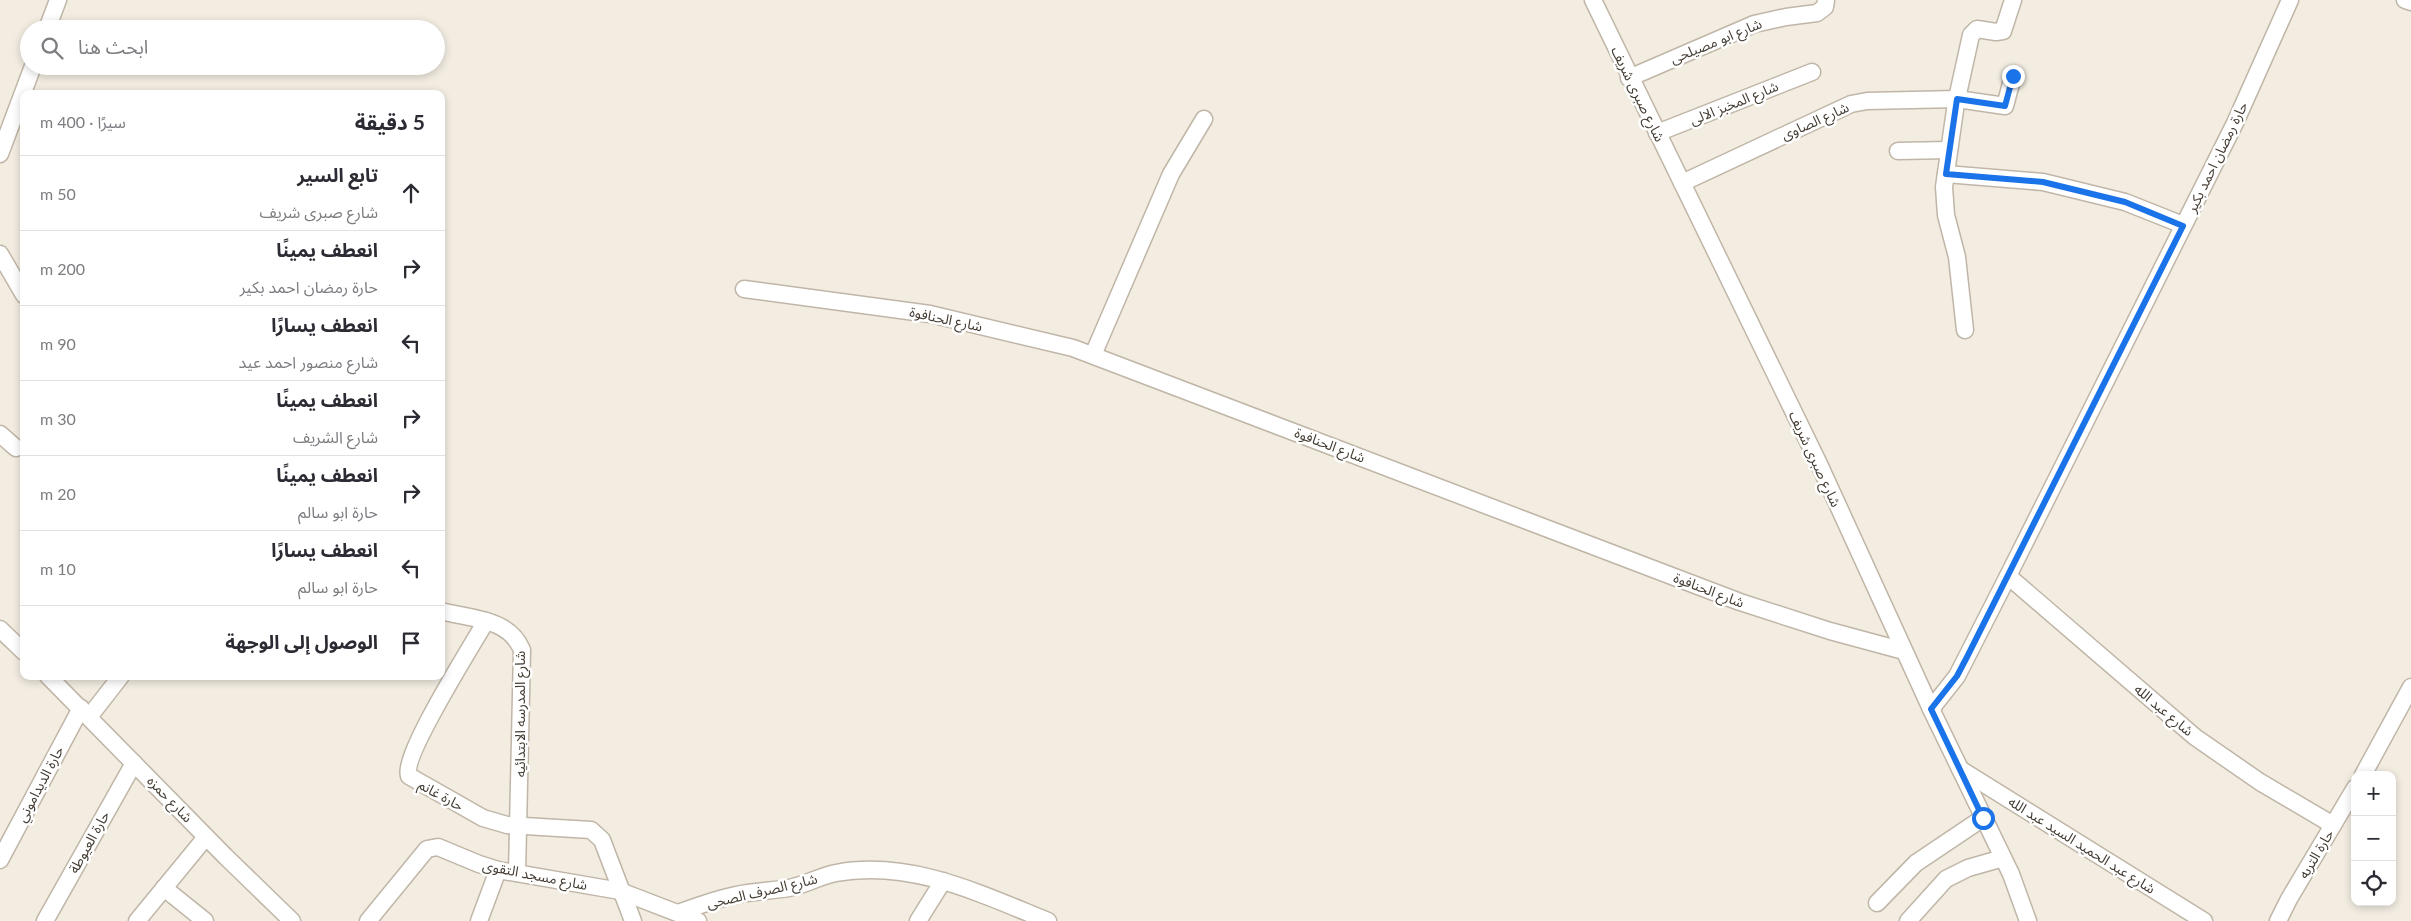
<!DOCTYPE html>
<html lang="ar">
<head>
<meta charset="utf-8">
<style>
  :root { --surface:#fff; --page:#f7f7f7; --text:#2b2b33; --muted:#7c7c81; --line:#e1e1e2 }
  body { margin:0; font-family:Lato,"Noto Sans Arabic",sans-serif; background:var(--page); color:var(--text); direction:rtl }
  .controls { position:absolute; right:15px; bottom:15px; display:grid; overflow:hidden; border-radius:10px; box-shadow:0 2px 8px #0003 }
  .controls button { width:45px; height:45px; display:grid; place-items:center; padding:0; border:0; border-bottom:1px solid var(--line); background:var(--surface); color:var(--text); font:25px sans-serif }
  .stop { position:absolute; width:15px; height:15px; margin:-11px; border:4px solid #1a73e8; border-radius:50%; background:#fff }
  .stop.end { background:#1a73e8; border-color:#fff; box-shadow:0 1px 5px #0008 }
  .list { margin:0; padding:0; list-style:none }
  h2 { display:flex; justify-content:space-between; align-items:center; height:65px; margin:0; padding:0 20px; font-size:21px }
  h2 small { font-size:16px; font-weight:400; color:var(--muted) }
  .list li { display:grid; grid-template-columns:32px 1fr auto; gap:15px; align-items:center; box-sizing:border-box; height:75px; padding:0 20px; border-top:1px solid var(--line) }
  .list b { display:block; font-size:19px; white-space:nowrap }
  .list p { margin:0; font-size:16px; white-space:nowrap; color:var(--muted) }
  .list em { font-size:16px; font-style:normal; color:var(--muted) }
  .icon { flex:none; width:28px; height:28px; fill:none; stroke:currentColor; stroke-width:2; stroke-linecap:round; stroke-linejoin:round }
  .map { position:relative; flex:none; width:2411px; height:921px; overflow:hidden; direction:ltr }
  .search { position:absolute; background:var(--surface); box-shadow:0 2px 8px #0003; left:20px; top:20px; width:425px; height:55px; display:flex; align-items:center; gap:12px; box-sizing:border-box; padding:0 18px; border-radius:28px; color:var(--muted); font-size:19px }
  .panel { position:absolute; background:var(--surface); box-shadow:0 2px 8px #0003; left:20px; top:90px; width:425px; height:590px; border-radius:10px; direction:rtl }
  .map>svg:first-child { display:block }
</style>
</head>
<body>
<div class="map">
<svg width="2411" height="921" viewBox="0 0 2411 921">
  <rect width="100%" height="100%" fill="#f2ece1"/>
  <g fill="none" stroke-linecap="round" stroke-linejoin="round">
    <g stroke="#c0b6a7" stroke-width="19">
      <g id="minor">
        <polyline points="1593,0 1819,464 1931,709 2011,874 2028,921"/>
        <polyline points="2405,0 2411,2"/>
        <polyline points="47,29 58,0"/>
        <polyline points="1629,78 1754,24 1786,17 1817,13 1825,7 1826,0"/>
        <polyline points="1657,133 1812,72"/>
        <polyline points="1898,151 1949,150"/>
        <polyline points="0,154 33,66"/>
        <polyline points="1946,174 2043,182 2125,202 2183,225"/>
        <polyline points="1682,183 1851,104 1867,101 1957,99 2005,106 2013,76"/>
        <polyline points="0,254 24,295"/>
        <polyline points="744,289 930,314 1073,348 1740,602 1830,631 1904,651"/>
        <polyline points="1965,330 1957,257 1946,215 1944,187 1956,103 1971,35 1977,29 1996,32 2003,31 2013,0"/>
        <polyline points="1093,355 1171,174 1204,119"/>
        <polyline points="0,434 16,448"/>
        <polyline points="2008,576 2195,737 2260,782 2333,825"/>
        <path d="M441,611C471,619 509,618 522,650L517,873"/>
        <path d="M486,621C473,644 401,757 409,776L483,818L507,825L591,830L602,840L633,921"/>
        <polyline points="0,629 24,652"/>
        <polyline points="48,676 226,857 292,921"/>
        <polyline points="1931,709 1957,676 2008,576 2235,123 2290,0"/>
        <polyline points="89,717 121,676"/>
        <polyline points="1960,769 2204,921"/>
        <polyline points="2363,775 2411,687"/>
        <polyline points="0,860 81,708"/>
        <polyline points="164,888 205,921"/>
        <polyline points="1877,903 1916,863 1983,818"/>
        <path d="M678,913C697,906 716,899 736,895C754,891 771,891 789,888C805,885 820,876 836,873C910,859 981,894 1048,921"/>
        <polyline points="45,921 134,763"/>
        <polyline points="137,921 206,837"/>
        <polyline points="368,921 427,849 438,847 479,864 498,870 620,891 698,921"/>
        <polyline points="479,921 498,870"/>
        <polyline points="918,921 943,881"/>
        <polyline points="1908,921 1946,879 1968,868 2003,858"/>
        <polyline points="2278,921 2289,899 2355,788"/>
      </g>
    </g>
    <use href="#minor" stroke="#fff" stroke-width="16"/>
  </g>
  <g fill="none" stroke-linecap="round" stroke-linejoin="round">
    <polyline stroke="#1a73e8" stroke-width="6" points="1983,818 1931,709 1957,676 1967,657 2183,226 2125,202 2043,182 1946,174 1957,99 2005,106 2013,76"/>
  </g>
  <g text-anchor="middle" stroke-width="5" stroke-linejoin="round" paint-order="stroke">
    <g font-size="14" fill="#433b32" stroke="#fff">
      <text transform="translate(1716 41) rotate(-22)" y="5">شارع ابو مصيلحى</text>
      <text transform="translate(1638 94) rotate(64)" y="5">شارع صبرى شريف</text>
      <text transform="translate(1734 103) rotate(-22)" y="5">شارع المخبز الالى</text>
      <text transform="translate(1815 121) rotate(-24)" y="5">شارع الصاوى</text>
      <text transform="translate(2217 157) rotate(-64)" y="5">حارة رمضان احمد بكير</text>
      <text transform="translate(946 319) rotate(12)" y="5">شارع الحنافوة</text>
      <text transform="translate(1330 445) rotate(21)" y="5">شارع الحنافوة</text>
      <text transform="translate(1815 459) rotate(65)" y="5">شارع صبرى شريف</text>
      <text transform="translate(1709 590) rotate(21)" y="5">شارع الحنافوة</text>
      <text transform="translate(2164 710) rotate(40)" y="5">شارع عبد الله</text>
      <text transform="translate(520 714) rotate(-90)" y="5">شارع المدرسه الابتدائيه</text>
      <text transform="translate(40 784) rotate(-62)" y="5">حارة الديداموني</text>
      <text transform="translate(441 795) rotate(29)" y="5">حارة غانم</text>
      <text transform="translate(170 799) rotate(46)" y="5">شارع حمزه</text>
      <text transform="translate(89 842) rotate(-61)" y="5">حارة العيوطة</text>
      <text transform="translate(2082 845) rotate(32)" y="5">شارع عبد الحميد السيد عبد الله</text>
      <text transform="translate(2316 854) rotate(-59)" y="5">حارة التربه</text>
      <text transform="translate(535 875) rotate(11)" y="5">شارع مسجد التقوى</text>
      <text transform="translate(762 891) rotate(-13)" y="5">شارع الصرف الصحى</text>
    </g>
  </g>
</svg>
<div class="controls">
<button>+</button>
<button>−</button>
<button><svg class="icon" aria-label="locate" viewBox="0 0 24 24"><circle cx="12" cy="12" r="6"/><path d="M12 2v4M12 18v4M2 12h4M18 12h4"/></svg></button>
</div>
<div class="stop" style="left:1983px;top:818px"></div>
<div class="stop end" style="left:2013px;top:76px"></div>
<div class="search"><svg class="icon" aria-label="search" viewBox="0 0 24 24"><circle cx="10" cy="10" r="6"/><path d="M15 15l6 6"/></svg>ابحث هنا</div>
<section class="panel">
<h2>5 دقيقة<small>سيرًا · 400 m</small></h2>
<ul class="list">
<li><svg class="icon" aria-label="ahead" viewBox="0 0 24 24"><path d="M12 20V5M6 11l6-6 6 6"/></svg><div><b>تابع السير</b><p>شارع صبرى شريف</p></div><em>50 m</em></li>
<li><svg class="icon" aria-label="right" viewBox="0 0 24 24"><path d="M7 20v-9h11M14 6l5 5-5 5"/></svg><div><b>انعطف يمينًا</b><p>حارة رمضان احمد بكير</p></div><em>200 m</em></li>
<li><svg class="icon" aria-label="left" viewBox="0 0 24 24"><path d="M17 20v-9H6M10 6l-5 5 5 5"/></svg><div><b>انعطف يسارًا</b><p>شارع منصور احمد عيد</p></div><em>90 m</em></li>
<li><svg class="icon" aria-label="right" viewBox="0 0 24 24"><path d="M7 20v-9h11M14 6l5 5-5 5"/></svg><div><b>انعطف يمينًا</b><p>شارع الشريف</p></div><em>30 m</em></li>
<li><svg class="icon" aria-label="right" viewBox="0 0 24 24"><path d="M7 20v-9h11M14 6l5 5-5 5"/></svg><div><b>انعطف يمينًا</b><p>حارة ابو سالم</p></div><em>20 m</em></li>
<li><svg class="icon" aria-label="left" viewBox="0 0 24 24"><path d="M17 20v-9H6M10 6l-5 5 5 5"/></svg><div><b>انعطف يسارًا</b><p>حارة ابو سالم</p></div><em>10 m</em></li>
<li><svg class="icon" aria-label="arrive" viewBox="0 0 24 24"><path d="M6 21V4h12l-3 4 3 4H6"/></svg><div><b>الوصول إلى الوجهة</b></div></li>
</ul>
</section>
</div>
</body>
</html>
